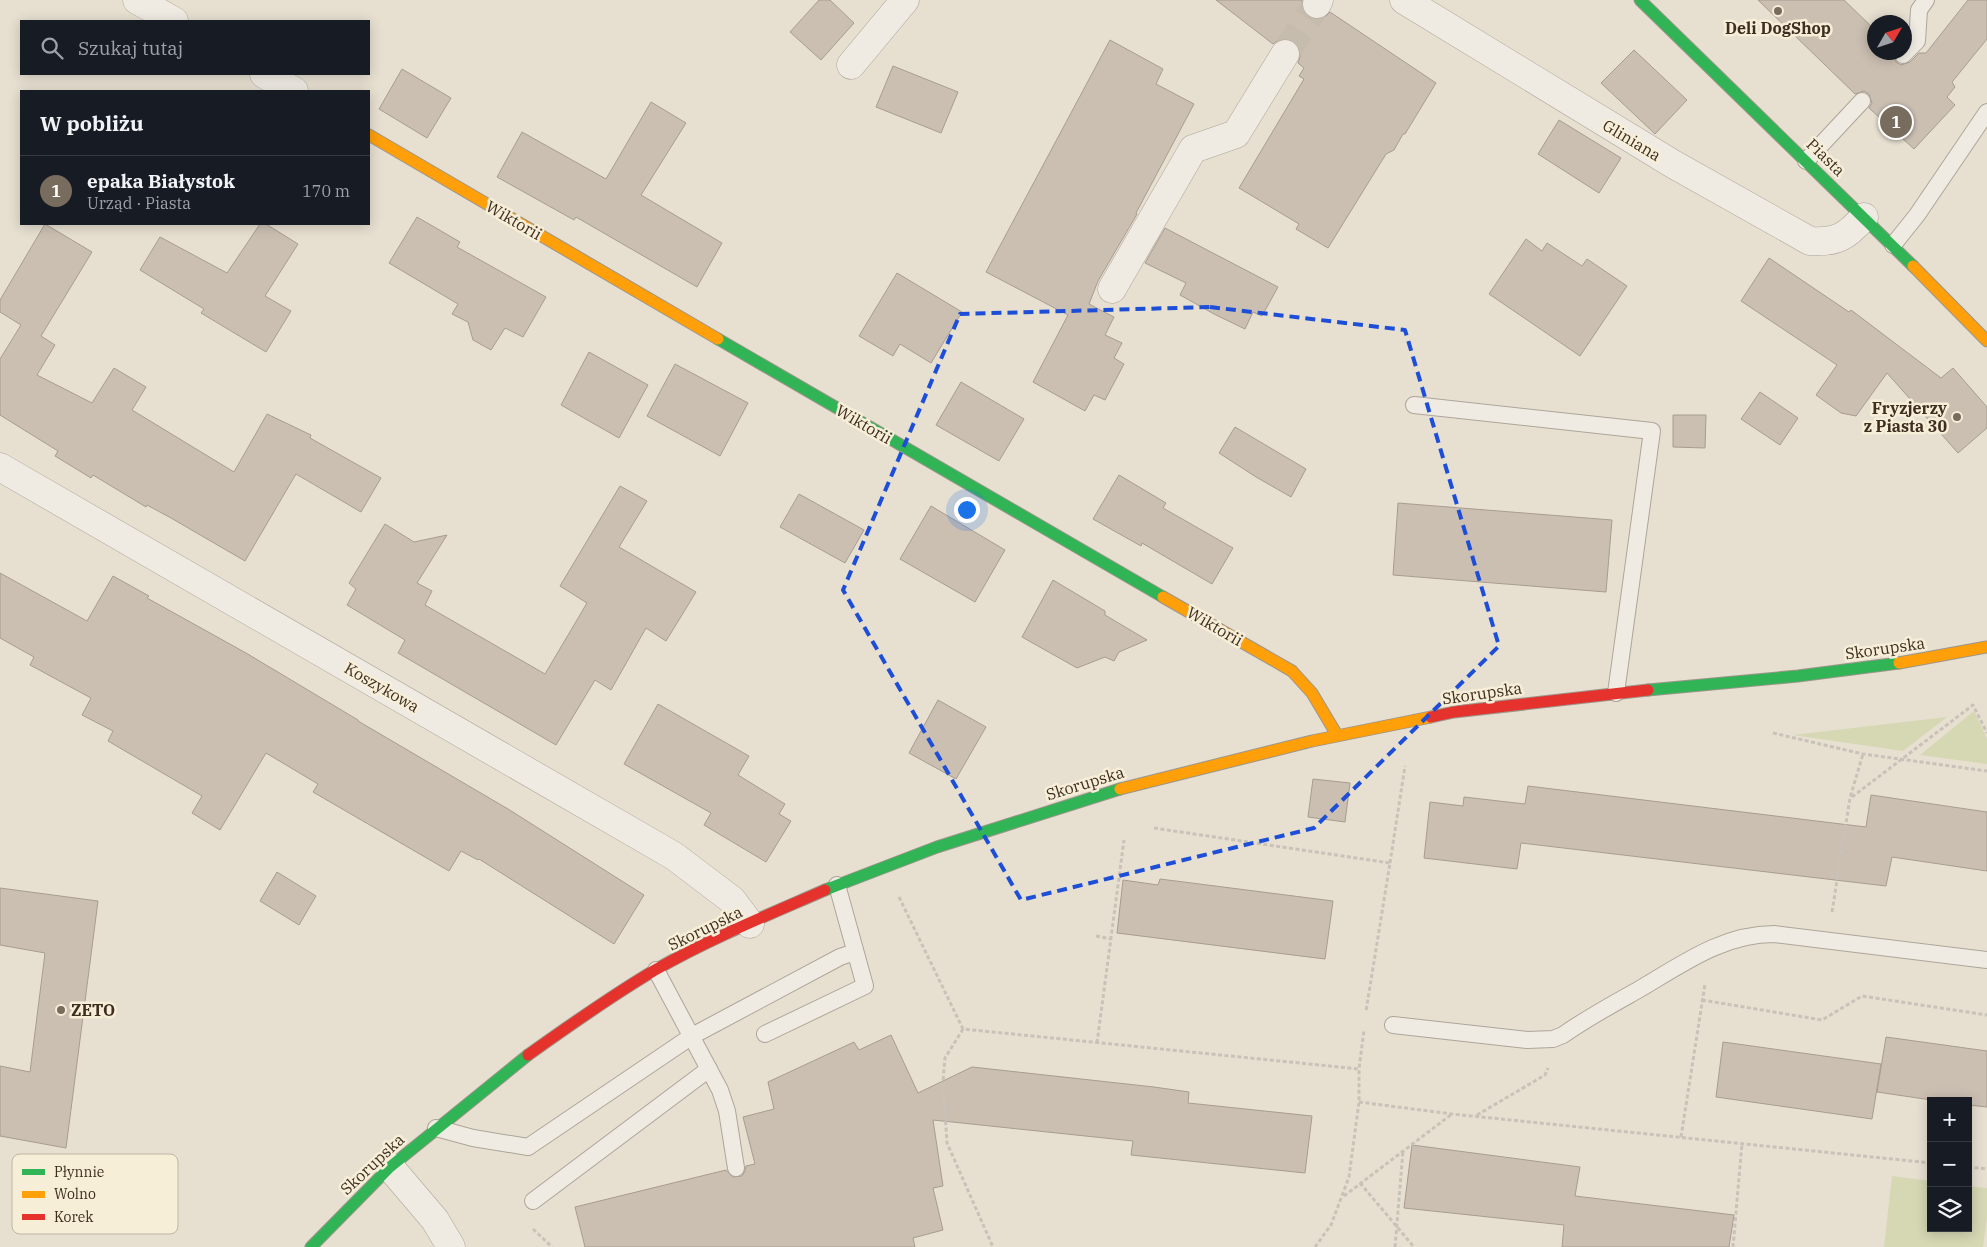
<!DOCTYPE html>
<html lang="pl">
<head>
<meta charset="utf-8">
<style>
  :root { --surface:#171b24; --page:#242831; --text:#f1f3f6; --muted:#9ea1a6; --line:#363941; --accent:#786c5e }
  body { margin:0; font-family:"IBM Plex Serif",serif; background:var(--page); color:var(--text) }
  .controls { position:absolute; right:15px; bottom:15px; display:grid; overflow:hidden; border-radius:0px; box-shadow:0 2px 12px #0003 }
  .controls button { width:45px; height:45px; display:grid; place-items:center; padding:0; border:0; border-bottom:1px solid var(--line); background:var(--surface); color:var(--text); font:25px sans-serif }
  .compass { position:absolute; left:1867px; top:15px; width:45px; height:45px; border-radius:50%; background:var(--surface); box-shadow:0 2px 12px #0003; rotate:51deg }
  .you { position:absolute; left:966px; top:509px; width:18px; height:18px; margin:-12px; border:4px solid #fff; border-radius:50%; background:#1a73e8; box-shadow:0 0 0 8px #1a73e833 }
  .badge { display:grid; place-items:center; width:32px; height:32px; border-radius:50%; background:var(--accent); color:#fff; font-size:16px; font-weight:700 }
  .pin { position:absolute; translate:-50% -50%; border:2px solid #fff; box-shadow:0 1px 5px #0006 }
  .list { margin:0; padding:0; list-style:none }
  h2 { display:flex; justify-content:space-between; align-items:center; height:65px; margin:0; padding:0 20px; font-size:21px }
  h2 small { font-size:16px; font-weight:400; color:var(--muted) }
  .list li { display:grid; grid-template-columns:32px 1fr auto; gap:15px; align-items:center; box-sizing:border-box; height:70px; padding:0 20px; border-top:1px solid var(--line) }
  .list b { display:block; font-size:19px; white-space:nowrap }
  .list p { margin:0; font-size:16px; white-space:nowrap; color:var(--muted) }
  .list em { font-size:16px; font-style:normal; color:var(--muted) }
  .icon { flex:none; width:28px; height:28px; fill:none; stroke:currentColor; stroke-width:2; stroke-linecap:round; stroke-linejoin:round }
  .map { position:relative; flex:none; width:1987px; height:1247px; overflow:hidden }
  .search { position:absolute; background:var(--surface); box-shadow:0 2px 12px #0003; left:20px; top:20px; width:350px; height:55px; display:flex; align-items:center; gap:12px; box-sizing:border-box; padding:0 18px; border-radius:0px; color:var(--muted); font-size:19px }
  .panel { position:absolute; background:var(--surface); box-shadow:0 2px 12px #0003; left:20px; top:90px; width:350px; height:135px; border-radius:0px }
  .map>svg:first-child { display:block }
</style>
</head>
<body>
<div class="map">
<svg width="1987" height="1247" viewBox="0 0 1987 1247">
  <rect width="100%" height="100%" fill="#e7e0d1"/>
  <g fill="#d6d7b3">
    <polygon points="1974,711 1987,739 1987,764 1920,755"/>
    <polygon points="1947,717 1903,751 1793,735"/>
    <polygon points="1892,1176 1931,1181 1931,1228 1968,1228 1968,1186 1987,1188 1987,1218 1983,1247 1884,1247"/>
  </g>
  <g fill="#cbbfb2" stroke="#a89c90">
    <polygon points="819,0 830,0 854,23 821,60 790,32"/>
    <polygon points="1216,0 1302,0 1302,5 1304,12 1310,18 1318,20 1325,17 1330,12 1436,83 1405,134 1403,134 1394,150 1386,154 1328,248 1296,229 1299,224 1239,188 1304,79 1299,76 1304,68 1298,63 1301,54 1299,47 1294,41 1285,38 1278,40 1273,44"/>
    <polygon points="1758,0 1844,0 1874,29 1874,52 1893,52 1896,62 1901,65 1910,62 1919,53 1926,53 1968,0 1987,0 1987,39 1952,82 1955,87 1947,97 1955,105 1914,149 1869,108 1872,103 1869,94 1864,91 1855,94"/>
    <polygon points="1110,40 1163,69 1156,84 1194,104 1136,213 1137,214 1098,281 1089,304 1114,317 1105,335 1122,343 1114,358 1124,364 1105,400 1094,395 1085,411 1033,382 1068,315 986,272"/>
    <polygon points="1634,50 1687,100 1655,134 1601,83"/>
    <polygon points="893,66 958,92 941,133 876,107"/>
    <polygon points="402,69 451,98 427,138 379,109"/>
    <polygon points="651,102 686,123 641,195 722,243 697,287 576,217 574,220 497,177 522,132 606,179"/>
    <polygon points="1559,120 1621,158 1599,193 1538,154"/>
    <polygon points="417,217 460,242 457,247 546,297 523,337 505,328 491,350 473,340 468,322 452,314 458,304 389,263"/>
    <polygon points="45,224 92,252 41,336 55,345 37,375 92,403 114,368 146,387 132,410 234,472 267,414 311,435 310,438 381,478 361,512 296,474 245,561 171,518 147,505 146,507 93,475 91,478 55,456 58,451 0,415 0,359 21,325 0,312 0,300"/>
    <polygon points="260,224 266,224 298,244 265,296 291,311 266,352 201,313 204,309 140,270 160,237 227,273"/>
    <polygon points="1165,228 1278,287 1262,316 1253,312 1245,329 1214,314 1180,295 1186,283 1145,263"/>
    <polygon points="1526,239 1542,251 1547,243 1582,266 1587,259 1627,286 1580,356 1489,294"/>
    <polygon points="1769,258 1849,312 1851,310 1941,378 1953,368 1987,407 1987,428 1958,453 1887,373 1856,416 1841,413 1816,395 1837,365 1741,301"/>
    <polygon points="897,273 962,312 931,363 900,344 893,356 859,336"/>
    <polygon points="589,352 648,385 619,438 561,405"/>
    <polygon points="675,364 748,403 720,456 647,416"/>
    <polygon points="961,382 1024,419 999,461 936,425"/>
    <polygon points="1760,392 1798,418 1780,445 1741,419"/>
    <polygon points="1673,415 1706,415 1705,448 1673,447"/>
    <polygon points="1235,427 1306,469 1291,497 1256,477 1219,453"/>
    <polygon points="1119,475 1166,503 1163,508 1233,548 1212,584 1142,543 1141,546 1093,519"/>
    <polygon points="620,486 647,501 619,547 696,592 666,641 646,628 611,690 595,680 556,745 398,653 405,640 347,605 356,589 349,583 385,524 414,542 447,535 417,583 432,591 425,605 545,674 587,603 560,586"/>
    <polygon points="799,494 864,530 845,563 780,527"/>
    <polygon points="1398,503 1612,520 1606,592 1393,575"/>
    <polygon points="931,506 1005,550 975,602 900,559"/>
    <polygon points="0,573 87,621 113,576 149,596 147,598 246,653 358,720 358,721 508,809 644,895 614,944 479,859 478,860 461,851 449,871 313,792 318,784 266,753 220,830 192,813 202,796 108,741 113,731 82,715 91,698 30,665 34,657 0,638"/>
    <polygon points="1053,580 1105,611 1105,615 1147,640 1119,652 1114,661 1105,657 1077,668 1022,637"/>
    <polygon points="938,700 986,727 956,779 909,753"/>
    <polygon points="658,704 749,756 738,775 785,804 779,814 791,821 766,862 704,825 711,813 624,764"/>
    <polygon points="1313,779 1350,783 1345,822 1308,817"/>
    <polygon points="1528,786 1866,827 1871,795 1987,812 1987,871 1892,857 1886,886 1521,843 1517,869 1424,858 1430,802 1463,806 1464,797 1525,804"/>
    <polygon points="277,872 316,896 299,925 260,901"/>
    <polygon points="1160,879 1333,901 1325,959 1117,933 1123,880 1158,885"/>
    <polygon points="0,888 98,901 66,1148 0,1136 0,1066 30,1072 45,953 0,945"/>
    <polygon points="891,1035 918,1093 972,1067 1154,1087 1189,1092 1188,1103 1312,1116 1305,1173 1131,1155 1133,1141 933,1120 943,1186 933,1188 943,1230 913,1238 915,1247 585,1247 575,1207 726,1170 733,1177 742,1176 745,1171 746,1166 755,1164 743,1117 774,1109 768,1082 854,1042 859,1050"/>
    <polygon points="1886,1037 1987,1051 1987,1107 1968,1105 1968,1101 1938,1101 1877,1092"/>
    <polygon points="1723,1042 1881,1064 1872,1119 1716,1097"/>
    <polygon points="1412,1145 1580,1167 1575,1196 1734,1215 1729,1247 1562,1247 1564,1225 1404,1208"/>
  </g>
  <g fill="none" stroke-linecap="round" stroke-linejoin="round">
    <polyline stroke="#c5bcae" stroke-width="28" stroke-dasharray="28 14" stroke-linecap="butt" points="1285,54 1317,4"/>
    <g stroke="#ada599" stroke-width="18">
      <g id="lane">
        <polyline points="1903,55 1917,41 1919,10 1926,0"/>
        <polyline points="1806,161 1862,101"/>
        <polyline points="1893,245 1917,215 1987,112"/>
        <polyline points="1414,405 1652,431 1616,693"/>
        <polyline points="656,970 720,1090 727,1111 736,1168"/>
        <path d="M1393,1025L1527,1040L1553,1039L1563,1035C1587,1018 1613,1004 1638,990C1681,965 1722,934 1774,934L1987,960"/>
        <polyline points="765,1034 865,986 837,885"/>
        <polyline points="436,1128 473,1138 528,1147 692,1036 840,957 855,952"/>
        <polyline points="533,1201 709,1069"/>
      </g>
    </g>
    <g stroke="#ada599" stroke-width="29">
      <g id="street">
        <polyline points="137,0 174,21"/>
        <path d="M1404,0L1673,164L1810,241C1837,243 1847,236 1864,217"/>
        <polyline points="1317,4 1319,0"/>
        <polyline points="851,65 905,0"/>
        <polyline points="264,74 294,91"/>
        <polyline points="1112,289 1193,149 1236,134 1285,54"/>
        <polyline points="0,467 674,856 732,900 750,924"/>
        <polyline points="390,1167 435,1220 451,1247"/>
      </g>
    </g>
    <g stroke="#9c958a" stroke-width="13">
      <g id="fast">
        <polyline points="1640,0 1913,266"/>
        <polyline points="718,339 1163,597"/>
        <polyline points="1648,690 1798,676 1899,663"/>
        <polyline points="825,890 937,847 1120,789"/>
        <polyline points="311,1247 390,1167 528,1055"/>
      </g>
    </g>
    <g stroke="#9c958a" stroke-width="13">
      <g id="slow">
        <polyline points="369,135 718,339"/>
        <polyline points="1913,266 1987,341"/>
        <polyline points="1163,597 1292,671 1312,693 1337,735"/>
        <polyline points="1899,663 1987,647"/>
        <polyline points="1120,789 1312,741 1431,717"/>
      </g>
    </g>
    <g stroke="#9c958a" stroke-width="13">
      <g id="jam">
        <polyline points="1431,717 1454,712 1648,690"/>
        <path d="M528,1055C570,1025 611,996 655,970C709,939 768,915 825,890"/>
      </g>
    </g>
    <g stroke="#c8c2b9" stroke-width="3" stroke-dasharray="4 2.5" stroke-linecap="butt">
      <polyline points="1773,733 1863,754 1987,771"/>
      <polyline points="1852,797 1973,705 1987,733"/>
      <polyline points="1154,828 1390,863 1366,1011"/>
      <polyline points="1390,863 1405,766"/>
      <polyline points="899,897 963,1029 1359,1069"/>
      <polyline points="1832,912 1850,798 1863,754"/>
      <polyline points="1096,936 1111,939"/>
      <polyline points="1702,1000 1822,1020 1862,996 1987,1015"/>
      <polyline points="963,1029 945,1058 943,1081 947,1143 993,1247"/>
      <polyline points="1097,1043 1124,840"/>
      <polyline points="1359,1102 1452,1114 1931,1163"/>
      <polyline points="1477,1115 1545,1075 1548,1068"/>
      <polyline points="1681,1137 1705,984"/>
      <polyline points="1968,1167 1987,1169"/>
      <polyline points="1360,1183 1414,1247"/>
      <polyline points="1344,1196 1452,1114"/>
      <polyline points="533,1229 552,1247"/>
      <polyline points="1315,1247 1331,1225 1349,1177 1359,1102 1359,1069 1364,1030"/>
      <polyline points="1395,1247 1403,1151"/>
      <polyline points="1733,1247 1742,1143"/>
    </g>
    <use href="#lane" stroke="#efebe3" stroke-width="16"/>
    <use href="#street" stroke="#efebe3" stroke-width="28"/>
    <use href="#fast" stroke="#30b455" stroke-width="11"/>
    <use href="#slow" stroke="#ff9f0a" stroke-width="11"/>
    <use href="#jam" stroke="#e5322d" stroke-width="11"/>
  </g>
  <path fill="none" stroke="#1d4ed8" stroke-width="4" stroke-dasharray="10 6" stroke-linejoin="round" d="M1210,307L1405,330L1499,646L1314,828L1021,900L843,590L960,314Z"/>
  <g fill="#786c5e" stroke="#f7eed8" stroke-width="2">
    <circle cx="1778" cy="11" r="5"/>
    <circle cx="1957" cy="417" r="5"/>
    <circle cx="61" cy="1010" r="5"/>
  </g>
  <g text-anchor="middle" stroke-width="5" stroke-linejoin="round" paint-order="stroke">
    <g font-size="16" font-weight="bold" fill="#3d2e20" stroke="#f7eed8">
      <text x="1778" y="34">Deli DogShop</text>
      <text x="1947" y="414" text-anchor="end">Fryzjerzy<tspan x="1947" dy="18">z Piasta 30</tspan></text>
      <text x="71" y="1016" text-anchor="start">ZETO</text>
    </g>
    <g font-size="16" fill="#3d2e20" stroke="#f7eed8">
      <text transform="translate(1632 140) rotate(31)" y="6">Gliniana</text>
      <text transform="translate(1826 157) rotate(44)" y="6">Piasta</text>
      <text transform="translate(514 220) rotate(30)" y="6">Wiktorii</text>
      <text transform="translate(864 424) rotate(30)" y="6">Wiktorii</text>
      <text transform="translate(1215 626) rotate(30)" y="6">Wiktorii</text>
      <text transform="translate(1885 648) rotate(-8)" y="6">Skorupska</text>
      <text transform="translate(382 687) rotate(30)" y="6">Koszykowa</text>
      <text transform="translate(1482 693) rotate(-8)" y="6">Skorupska</text>
      <text transform="translate(1085 783) rotate(-17)" y="6">Skorupska</text>
      <text transform="translate(705 928) rotate(-26)" y="6">Skorupska</text>
      <text transform="translate(372 1164) rotate(-43)" y="6">Skorupska</text>
    </g>
  </g>
  <rect x="12" y="1154" width="166" height="80" rx="8" fill="#f7eed8" stroke="#bfb4a1" stroke-width="1"/>
  <rect x="22" y="1169" width="23" height="6" fill="#30b455"/>
  <rect x="22" y="1191" width="23" height="7" fill="#ff9f0a"/>
  <rect x="22" y="1214" width="23" height="6" fill="#e5322d"/>
  <g font-size="14" fill="#3d2e20">
    <text x="54" y="1177">Płynnie</text>
    <text x="54" y="1199">Wolno</text>
    <text x="54" y="1222">Korek</text>
  </g>
</svg>
<div class="controls">
<button>+</button>
<button>−</button>
<button><svg class="icon" aria-label="layers" viewBox="0 0 24 24"><path d="M12 4l9 5-9 5-9-5zM3 14l9 5 9-5"/></svg></button>
</div>
<svg class="compass" viewBox="-18 -18 36 36"><path d="M0-13l5 13h-10z" fill="#e53935"/><path d="M0 13l5-13h-10z" fill="#9ea1a6"/></svg>
<div class="you"></div>
<div class="pin badge" style="left:1896px;top:122px">1</div>
<div class="search"><svg class="icon" aria-label="search" viewBox="0 0 24 24"><circle cx="10" cy="10" r="6"/><path d="M15 15l6 6"/></svg>Szukaj tutaj</div>
<section class="panel">
<h2>W pobliżu<small></small></h2>
<ul class="list">
<li><span class="badge">1</span><div><b>epaka Białystok</b><p>Urząd · Piasta</p></div><em>170 m</em></li>
</ul>
</section>
</div>
</body>
</html>
